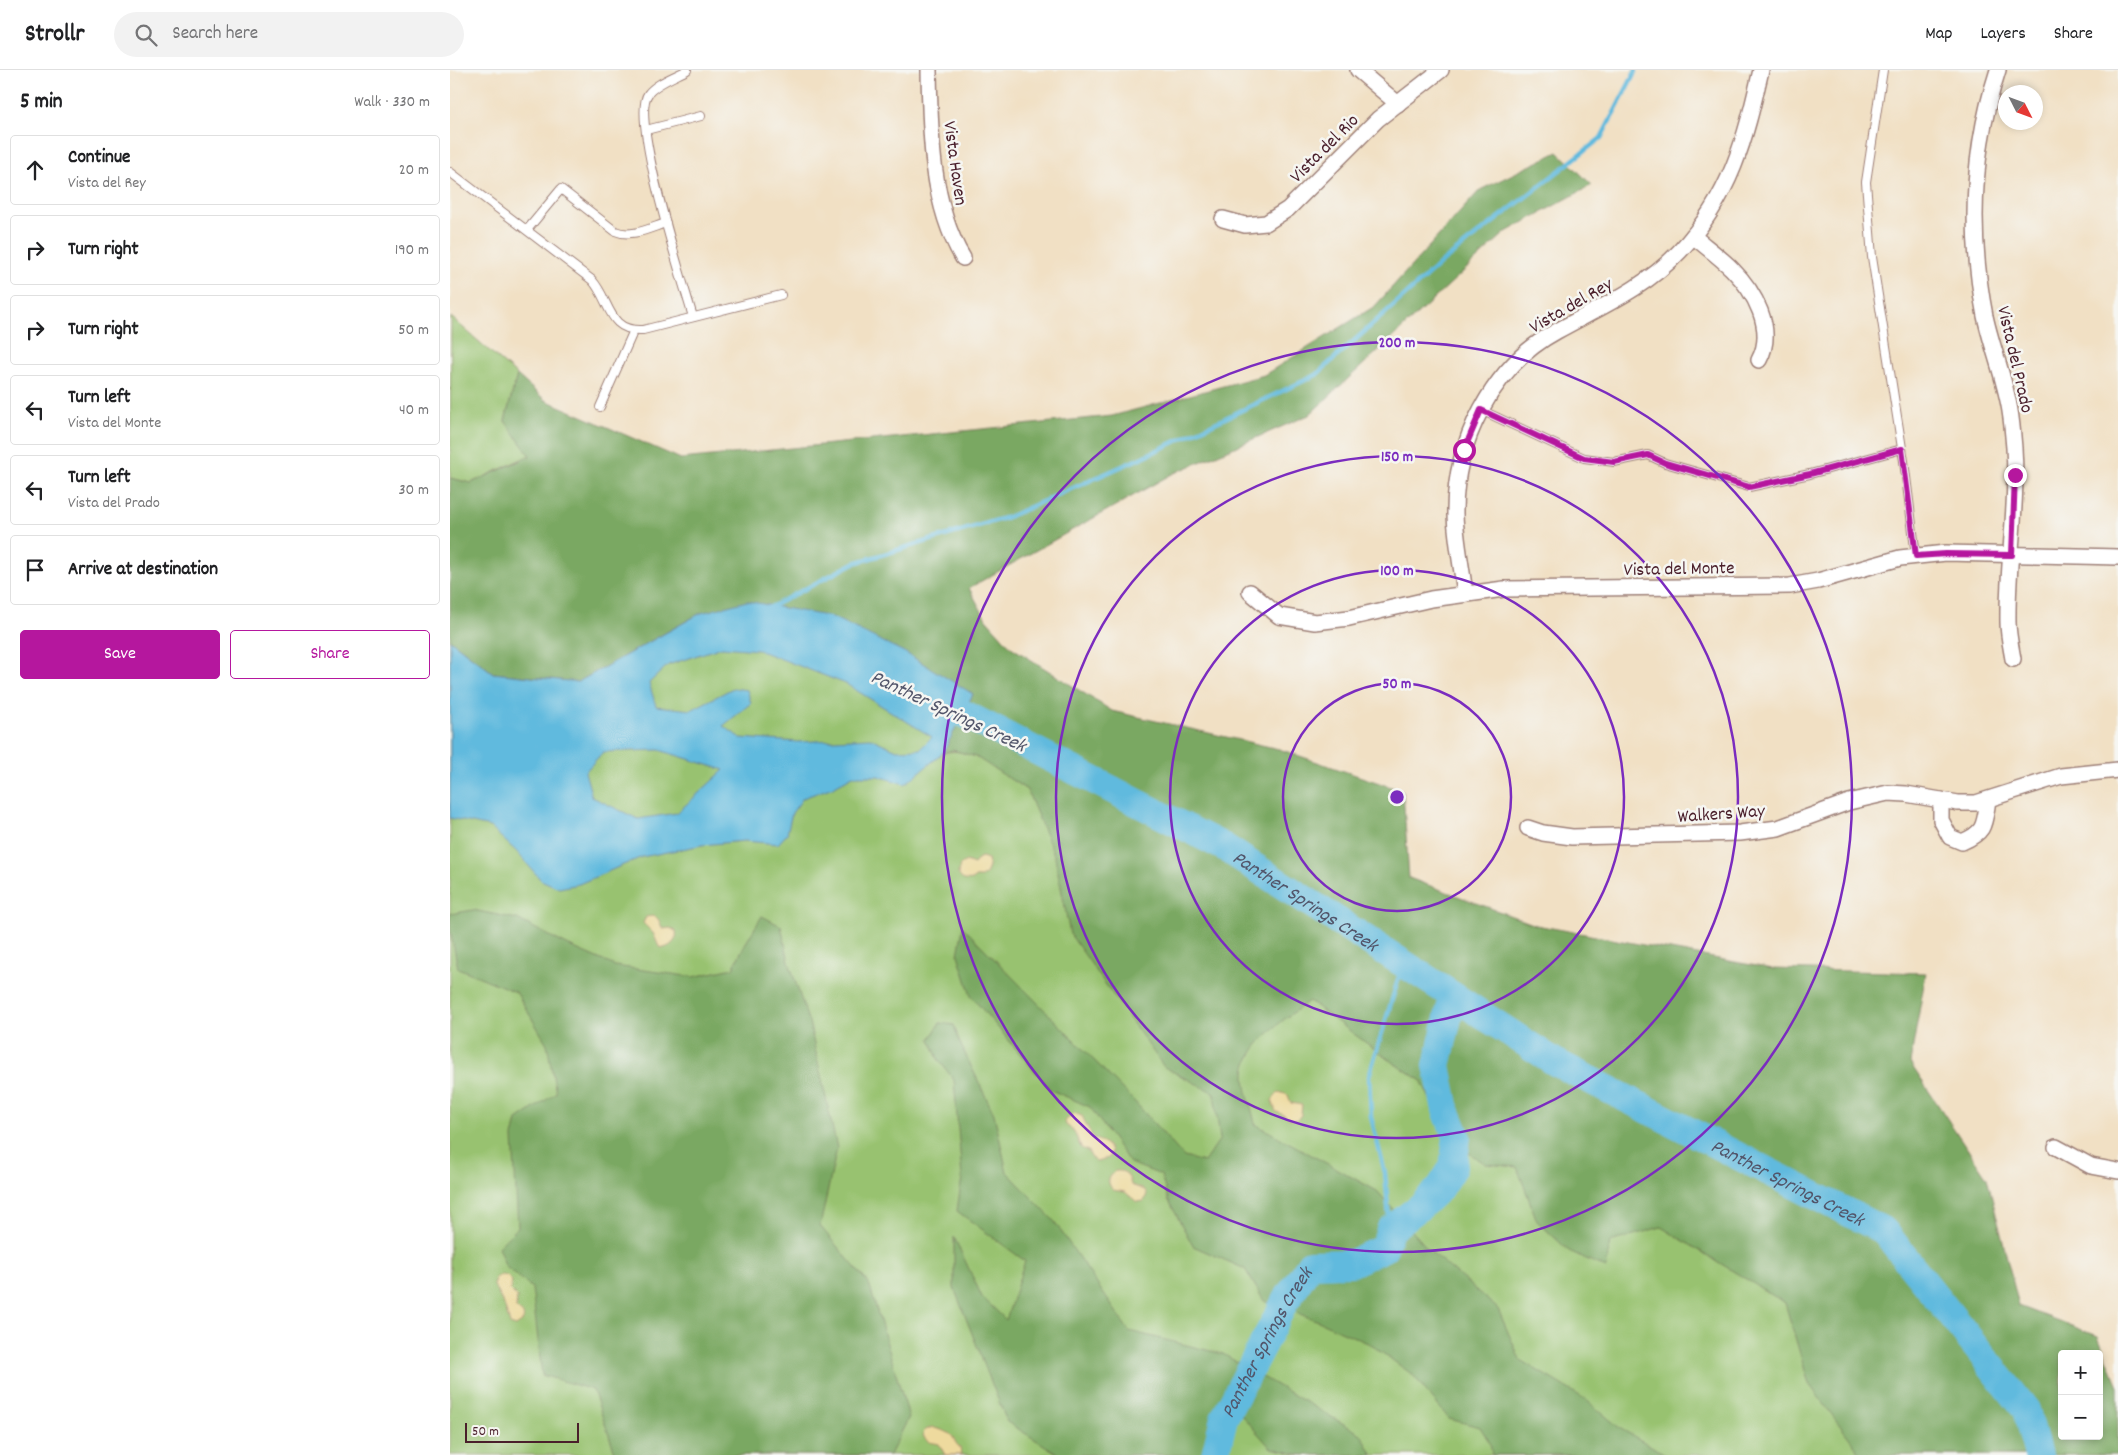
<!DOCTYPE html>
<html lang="en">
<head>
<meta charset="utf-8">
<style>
  :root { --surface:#fff; --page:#f2f2f2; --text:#202124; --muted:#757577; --line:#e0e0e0; --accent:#b5179e }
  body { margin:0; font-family:Dekko,sans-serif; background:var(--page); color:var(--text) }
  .controls { position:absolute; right:15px; bottom:15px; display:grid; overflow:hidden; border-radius:5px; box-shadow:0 2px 8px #0003 }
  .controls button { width:45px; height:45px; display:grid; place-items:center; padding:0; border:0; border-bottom:1px solid var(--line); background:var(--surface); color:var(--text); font:25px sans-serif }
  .compass { position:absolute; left:1548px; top:15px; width:45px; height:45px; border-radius:50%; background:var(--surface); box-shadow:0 2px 8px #0003; rotate:132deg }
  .scale { position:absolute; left:15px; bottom:12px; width:114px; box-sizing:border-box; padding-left:5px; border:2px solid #4a1f2b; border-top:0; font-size:14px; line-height:18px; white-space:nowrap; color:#4a1f2b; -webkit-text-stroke:4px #f6f6f2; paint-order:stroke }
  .stop { position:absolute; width:15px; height:15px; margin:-11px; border:4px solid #b5179e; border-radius:50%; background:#fff }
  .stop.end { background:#b5179e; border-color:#fff; box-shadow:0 1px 5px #0008 }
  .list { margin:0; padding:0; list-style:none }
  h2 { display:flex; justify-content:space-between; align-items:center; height:65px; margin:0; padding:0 20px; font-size:21px }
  h2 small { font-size:16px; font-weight:400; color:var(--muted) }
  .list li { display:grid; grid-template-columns:32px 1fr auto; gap:15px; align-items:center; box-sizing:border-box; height:70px; margin:0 10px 10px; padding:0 10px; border:1px solid var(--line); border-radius:5px }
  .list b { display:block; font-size:19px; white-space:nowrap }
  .list p { margin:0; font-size:16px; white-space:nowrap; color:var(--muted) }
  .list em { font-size:16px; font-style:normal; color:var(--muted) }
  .actions { display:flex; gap:10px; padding:15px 20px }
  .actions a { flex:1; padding:11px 0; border:1px solid var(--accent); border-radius:5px; text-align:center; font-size:18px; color:var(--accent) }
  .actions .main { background:var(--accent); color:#fff }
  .icon { flex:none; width:28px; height:28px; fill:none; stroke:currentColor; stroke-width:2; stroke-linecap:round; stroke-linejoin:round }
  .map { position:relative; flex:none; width:1668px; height:1385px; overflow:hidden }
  header { display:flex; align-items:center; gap:30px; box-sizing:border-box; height:70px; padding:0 25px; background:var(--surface); border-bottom:1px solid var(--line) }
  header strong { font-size:24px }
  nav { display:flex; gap:28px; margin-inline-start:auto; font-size:18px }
  .search { width:350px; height:45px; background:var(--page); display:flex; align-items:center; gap:12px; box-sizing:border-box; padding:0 18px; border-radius:28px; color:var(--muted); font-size:19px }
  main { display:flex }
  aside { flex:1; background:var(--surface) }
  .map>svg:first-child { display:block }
</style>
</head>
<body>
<header>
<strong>Strollr</strong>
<div class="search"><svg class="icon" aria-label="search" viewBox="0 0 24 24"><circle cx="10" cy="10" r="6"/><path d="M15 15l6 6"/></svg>Search here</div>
<nav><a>Map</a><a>Layers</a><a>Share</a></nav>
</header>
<main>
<aside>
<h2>5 min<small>Walk · 330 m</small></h2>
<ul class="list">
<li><svg class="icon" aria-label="ahead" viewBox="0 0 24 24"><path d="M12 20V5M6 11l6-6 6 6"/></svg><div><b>Continue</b><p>Vista del Rey</p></div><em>20 m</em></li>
<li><svg class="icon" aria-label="right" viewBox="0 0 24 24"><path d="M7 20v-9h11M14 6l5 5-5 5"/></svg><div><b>Turn right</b></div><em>190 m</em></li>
<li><svg class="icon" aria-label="right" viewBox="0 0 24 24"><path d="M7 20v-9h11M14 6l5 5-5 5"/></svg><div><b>Turn right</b></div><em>50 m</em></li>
<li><svg class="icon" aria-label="left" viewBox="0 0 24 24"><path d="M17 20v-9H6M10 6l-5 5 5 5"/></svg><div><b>Turn left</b><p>Vista del Monte</p></div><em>40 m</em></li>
<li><svg class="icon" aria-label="left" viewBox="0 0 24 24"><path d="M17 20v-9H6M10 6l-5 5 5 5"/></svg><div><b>Turn left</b><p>Vista del Prado</p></div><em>30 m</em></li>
<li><svg class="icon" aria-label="arrive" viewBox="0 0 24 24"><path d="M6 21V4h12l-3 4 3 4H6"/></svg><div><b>Arrive at destination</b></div></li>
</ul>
<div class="actions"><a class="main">Save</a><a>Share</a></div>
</aside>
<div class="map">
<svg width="1668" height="1385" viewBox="0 0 1668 1385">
  <rect width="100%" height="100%" fill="#f6f6f2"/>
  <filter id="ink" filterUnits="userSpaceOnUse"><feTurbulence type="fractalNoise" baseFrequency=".02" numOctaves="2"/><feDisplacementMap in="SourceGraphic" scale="10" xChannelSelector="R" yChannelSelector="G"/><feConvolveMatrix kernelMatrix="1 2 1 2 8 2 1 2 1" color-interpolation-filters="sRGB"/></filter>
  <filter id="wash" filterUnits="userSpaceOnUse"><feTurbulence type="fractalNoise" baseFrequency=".0096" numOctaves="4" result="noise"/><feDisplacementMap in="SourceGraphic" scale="20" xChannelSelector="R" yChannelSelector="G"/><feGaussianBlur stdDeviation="1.12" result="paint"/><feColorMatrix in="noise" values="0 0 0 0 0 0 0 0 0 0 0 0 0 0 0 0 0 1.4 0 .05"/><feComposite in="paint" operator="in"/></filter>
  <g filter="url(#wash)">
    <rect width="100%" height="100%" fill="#f1e0c4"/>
    <g fill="#98c26f" stroke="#71704d">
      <polygon points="1,247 67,305 55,351 80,385 21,413 0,408"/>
      <path d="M251,543L454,582L494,683C519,674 556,706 577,720L945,994L1394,1268L1578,1385H0V570L43,603L191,575Z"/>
    </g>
    <g fill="#7aa862" stroke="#626446" fill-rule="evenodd">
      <path d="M1108,82L1142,115L1056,162L859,345L722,404L519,518L536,549L561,577L662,641L829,679L953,721L959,808L1086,855L1323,899L1476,903L1460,993L1537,1108L1569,1236L1648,1266L1668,1316V1385H1412L1359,1314L1335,1233L1211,1157L1160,1172L1156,1198L1119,1181L1087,1151L1067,1097L1036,1094L1000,1071L971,1010L945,994L859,931C837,947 792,977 795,1008C796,1023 802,1039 805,1054L927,1121L979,1180L1048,1239L1070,1290L1135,1329L1171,1359L1217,1385H1042L1040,1373L1030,1357L999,1349L963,1305L920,1274L866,1250L814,1231L795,1199L743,1176L718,1129L711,1105L680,1093L640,1037L601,1020L521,926L508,885L513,857L684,1031L734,1087L754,1092L770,1069L764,1023L714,997L620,864L605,787L577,720L526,687L503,680L493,683L523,624L505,615L251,543L128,612L43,603L0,570V408L21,413L80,386L55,351L67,305L95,330L231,389L662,346L814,305L925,236L1030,120ZM1612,1284H1649V1366H1612Z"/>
      <polygon points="23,840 67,849 117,875 165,896 243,907 283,898 294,876 312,846 331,856 339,892 360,956 387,1078 370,1156 419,1214 459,1347 440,1385 166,1385 143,1320 92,1305 82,1218 56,1197 48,1177 68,1157 63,1067 67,1050 106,1023 97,974 66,922 8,898 0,859 0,844"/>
      <polygon points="490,953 504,955 509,971 544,1044 557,1102 604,1151 679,1261 773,1284 911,1364 923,1385 852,1385 821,1378 775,1327 757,1374 765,1385 610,1385 557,1352 504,1218 504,1167 532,1227 556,1250 575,1191 507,1141 512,1107 504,1010 488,989 480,969"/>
    </g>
    <g fill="#eeda9e" stroke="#9c7c64">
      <path d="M532,787L538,789L539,797L536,804L531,807H525L523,810C516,811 511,811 508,803L510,795L516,791L524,794L529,788Z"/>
      <path d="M196,847C210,844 208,851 213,859L220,858L226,861C228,869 222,876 214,878L209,877L203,863L193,853Z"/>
      <path d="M829,1022L838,1025L841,1033L852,1035L851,1045L847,1050C839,1051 834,1043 826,1042L822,1030Z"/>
      <path d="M624,1043L632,1046L643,1068C651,1072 658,1072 661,1082L659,1088L646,1091L641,1087L638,1081L631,1078L624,1061L616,1055L615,1051Z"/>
      <path d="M665,1101C676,1100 679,1105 681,1115L695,1120L697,1124L694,1131L687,1132L675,1122L663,1120C657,1113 657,1107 665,1101Z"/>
      <path d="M51,1205L57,1206L62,1211L60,1221L67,1227L66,1238C71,1243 75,1243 73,1251L66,1256L60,1254L54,1235L44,1216L45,1208Z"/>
      <path d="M482,1357C489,1360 497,1360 502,1366C506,1371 505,1374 510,1377L511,1385H495L489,1374C481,1372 475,1373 473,1364L474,1361Z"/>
    </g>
    <path fill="#60bade" stroke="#556c84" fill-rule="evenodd" d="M297,531L382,547L454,582L523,624L493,683L455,714L428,706H403L383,717L353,728L342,743L337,764L328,774L294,771L252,775L192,787L129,814L109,818L91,810L66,781L40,757L0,748V570L43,603L128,612L251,543ZM272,577L308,580L396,614L482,667L470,679L447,680L420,668L348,672L291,668L273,656L301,633L297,620L283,618L241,640L206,636L199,613L218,595ZM209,680L274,700L227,743L188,749L142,727L135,702L153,682Z"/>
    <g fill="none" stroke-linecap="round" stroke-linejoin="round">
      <g stroke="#60bade" stroke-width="4.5">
        <polyline points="319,538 404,493 558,447 695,386 866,305 991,193 1151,68 1186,0"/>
        <polyline points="940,1160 935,1103 921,1047 919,1006 953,893"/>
      </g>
      <g stroke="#60bade" stroke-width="28">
        <path id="s1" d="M479,626L774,777L1105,992L1434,1161L1576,1340L1588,1385"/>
        <path id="s2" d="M765,1385L774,1348L835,1232L860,1194L902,1193L934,1178L940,1160L971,1136L989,1119L1003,1097L1007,1067L996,1040L987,996L1003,926"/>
      </g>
    </g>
  </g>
  <g filter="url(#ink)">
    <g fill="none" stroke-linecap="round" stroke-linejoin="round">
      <g stroke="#9e8078" stroke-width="10">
        <g id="service">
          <path d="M237,0C226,6 206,13 198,24C180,48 233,212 243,247"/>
          <polyline points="1433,0 1416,112 1422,187 1454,391 1466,486"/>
          <polyline points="196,60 251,46"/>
          <path d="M0,102L142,210C161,231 157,262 193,260L331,225"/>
          <path d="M77,160L111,119L165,161C181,168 200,158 216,153"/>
          <polyline points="150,337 184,260"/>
          <polyline points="1031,340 1134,388 1164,392 1198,385 1215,393 1299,417 1360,404 1452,379"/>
        </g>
      </g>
      <g stroke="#9e8078" stroke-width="18">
        <g id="minor">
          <path d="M479,0C480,61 481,135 513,188"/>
          <polyline points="908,0 948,34"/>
          <path d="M1548,0C1522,80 1519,164 1535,246C1542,278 1555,309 1560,341C1562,353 1563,366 1564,378C1568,436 1557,494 1558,552C1558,564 1561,577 1563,589"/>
          <polyline points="773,149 795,155 816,153 838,139 928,49 991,0"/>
          <path d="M1243,166C1256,177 1270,187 1282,199C1304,221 1326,259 1309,290"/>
          <polyline points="800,522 829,546 865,552 899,548 981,529 1054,519 1340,516 1368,511 1450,488 1496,483 1668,487"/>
          <path d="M1015,524C1012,498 1006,471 1005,445C1004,373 1042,296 1107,261C1152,236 1194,219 1230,181C1281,126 1295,70 1311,0"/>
          <path d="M1491,730V750L1500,767L1512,772C1536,762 1534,754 1538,730"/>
          <polyline points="1078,758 1093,763 1122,767 1290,763 1328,758 1399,732 1438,723 1456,724 1508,733 1526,733 1611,706 1668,700"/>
          <polyline points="1606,1077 1641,1096 1668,1101"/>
        </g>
      </g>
      <use href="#service" stroke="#fff" stroke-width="8"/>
      <use href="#minor" stroke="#fff" stroke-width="15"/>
    </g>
  </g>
  <g fill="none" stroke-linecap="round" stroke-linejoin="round" filter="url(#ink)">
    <polyline stroke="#b5179e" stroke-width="6" points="1014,380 1031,340 1134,388 1164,392 1198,385 1215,393 1299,417 1360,404 1452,379 1466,486 1496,484 1562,485 1565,405"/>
  </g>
  <g fill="none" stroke="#7b2cbf" stroke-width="2.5">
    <circle cx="947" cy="727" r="114"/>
    <circle cx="947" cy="727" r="227"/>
    <circle cx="947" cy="727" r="341"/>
    <circle cx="947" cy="727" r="455"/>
  </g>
  <g text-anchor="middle" stroke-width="5" stroke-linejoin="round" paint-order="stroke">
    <g font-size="19" fill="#4a1f2b" stroke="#f6f6f2">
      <text transform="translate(873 77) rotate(-45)" y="7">Vista del Rio</text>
      <text transform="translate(507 93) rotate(82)" y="7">Vista Haven</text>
      <text transform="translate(1120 234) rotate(-30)" y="7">Vista del Rey</text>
      <text transform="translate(1567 289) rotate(77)" y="7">Vista del Prado</text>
      <text transform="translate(1229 497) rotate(-1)" y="7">Vista del Monte</text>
      <text transform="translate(1271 742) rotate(-4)" y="7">Walkers Way</text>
    </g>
    <g font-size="20" font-style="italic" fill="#52556a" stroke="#f6f6f2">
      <text transform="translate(499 640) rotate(25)" y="7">Panther Springs Creek</text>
      <text dy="7" stroke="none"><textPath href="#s1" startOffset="429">Panther Springs Creek</textPath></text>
      <text dy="7" stroke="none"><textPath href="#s1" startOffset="988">Panther Springs Creek</textPath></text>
      <text dy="7" stroke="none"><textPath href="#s2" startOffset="125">Panther Springs Creek</textPath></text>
    </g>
  </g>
  <circle cx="947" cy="727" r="8" fill="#7b2cbf" stroke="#f6f6f2" stroke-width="2.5"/>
  <g font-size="15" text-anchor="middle" font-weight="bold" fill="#7b2cbf" stroke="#f6f6f2" stroke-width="5" stroke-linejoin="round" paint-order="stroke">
    <text x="947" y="277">200 m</text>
    <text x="947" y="391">150 m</text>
    <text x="947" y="505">100 m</text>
    <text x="947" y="618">50 m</text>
  </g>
</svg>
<div class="controls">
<button>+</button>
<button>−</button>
</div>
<svg class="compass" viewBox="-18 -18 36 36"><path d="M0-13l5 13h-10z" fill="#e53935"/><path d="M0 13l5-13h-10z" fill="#757577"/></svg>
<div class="scale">50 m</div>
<div class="stop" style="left:1014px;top:380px"></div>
<div class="stop end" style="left:1565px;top:405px"></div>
</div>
</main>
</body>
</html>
